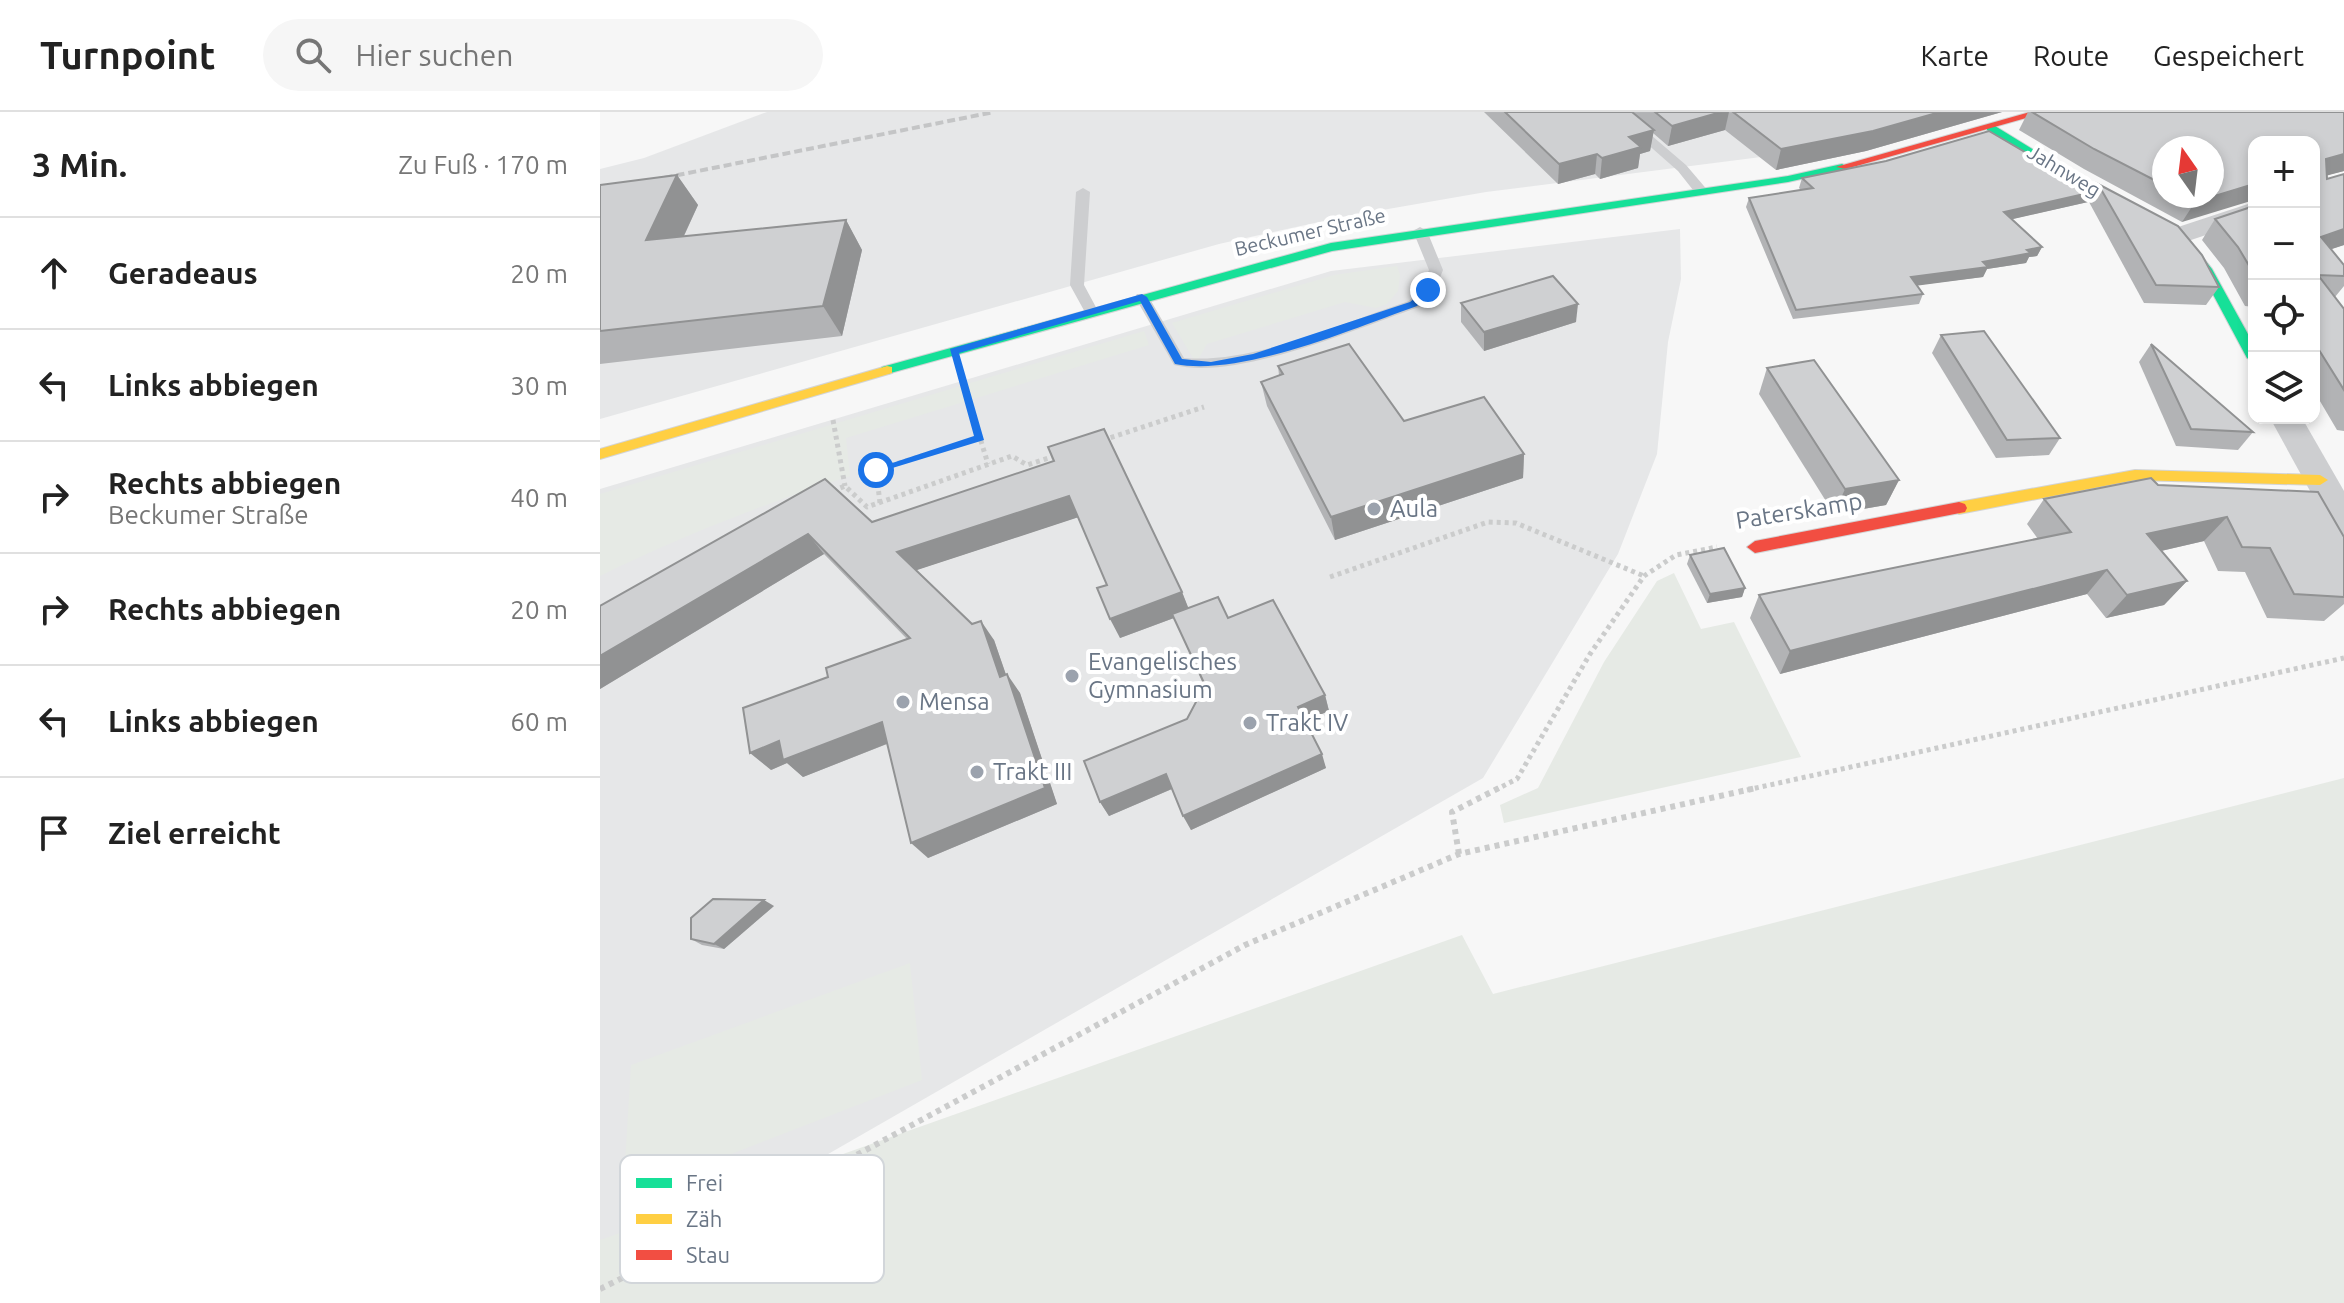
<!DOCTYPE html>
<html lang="de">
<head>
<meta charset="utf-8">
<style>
  :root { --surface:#fff; --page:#f6f6f6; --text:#222; --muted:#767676; --line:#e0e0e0 }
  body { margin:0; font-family:Ubuntu,sans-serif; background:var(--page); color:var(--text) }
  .controls { position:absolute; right:24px; top:24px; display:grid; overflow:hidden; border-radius:16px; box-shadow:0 4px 12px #0003 }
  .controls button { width:72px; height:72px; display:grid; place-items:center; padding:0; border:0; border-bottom:2px solid var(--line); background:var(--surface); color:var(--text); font:40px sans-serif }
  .compass { position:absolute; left:1552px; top:24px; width:72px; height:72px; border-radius:50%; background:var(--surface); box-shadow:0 4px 12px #0003; rotate:346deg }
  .stop { position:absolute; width:24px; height:24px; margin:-18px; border:6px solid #1a73e8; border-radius:50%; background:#fff }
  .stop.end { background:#1a73e8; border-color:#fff; box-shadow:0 2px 8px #0008 }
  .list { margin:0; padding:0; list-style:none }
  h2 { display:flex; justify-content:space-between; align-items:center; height:104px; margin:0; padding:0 32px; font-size:34px }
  h2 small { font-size:26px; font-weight:400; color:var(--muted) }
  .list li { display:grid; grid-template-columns:52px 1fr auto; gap:24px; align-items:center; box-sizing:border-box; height:112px; padding:0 32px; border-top:2px solid var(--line) }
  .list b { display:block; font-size:30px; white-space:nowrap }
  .list p { margin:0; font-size:26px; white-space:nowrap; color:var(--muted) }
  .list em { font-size:26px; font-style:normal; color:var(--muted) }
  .icon { flex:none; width:44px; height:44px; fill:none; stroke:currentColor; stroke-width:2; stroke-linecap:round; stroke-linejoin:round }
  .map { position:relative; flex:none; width:1744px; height:1191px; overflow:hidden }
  header { display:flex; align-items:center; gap:48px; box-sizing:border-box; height:112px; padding:0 40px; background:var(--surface); border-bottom:2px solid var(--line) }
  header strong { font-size:38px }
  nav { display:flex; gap:44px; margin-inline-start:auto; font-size:28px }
  .search { width:560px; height:72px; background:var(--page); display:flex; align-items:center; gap:20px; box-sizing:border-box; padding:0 28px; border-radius:44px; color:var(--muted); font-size:30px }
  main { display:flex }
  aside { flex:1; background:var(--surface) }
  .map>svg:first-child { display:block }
</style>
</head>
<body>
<header>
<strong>Turnpoint</strong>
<div class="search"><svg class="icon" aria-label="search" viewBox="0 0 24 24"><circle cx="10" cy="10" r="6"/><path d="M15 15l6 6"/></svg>Hier suchen</div>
<nav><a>Karte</a><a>Route</a><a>Gespeichert</a></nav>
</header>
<main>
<aside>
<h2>3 Min.<small>Zu Fuß · 170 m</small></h2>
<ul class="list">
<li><svg class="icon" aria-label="ahead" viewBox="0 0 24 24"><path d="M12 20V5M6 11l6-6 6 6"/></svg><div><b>Geradeaus</b></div><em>20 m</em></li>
<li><svg class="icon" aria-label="left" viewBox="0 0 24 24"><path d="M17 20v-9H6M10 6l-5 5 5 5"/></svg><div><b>Links abbiegen</b></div><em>30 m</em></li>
<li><svg class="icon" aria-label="right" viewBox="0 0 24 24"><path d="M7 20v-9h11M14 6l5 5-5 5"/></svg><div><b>Rechts abbiegen</b><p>Beckumer Straße</p></div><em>40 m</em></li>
<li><svg class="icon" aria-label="right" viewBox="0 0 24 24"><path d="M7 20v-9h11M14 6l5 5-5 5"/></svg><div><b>Rechts abbiegen</b></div><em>20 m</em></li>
<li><svg class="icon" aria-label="left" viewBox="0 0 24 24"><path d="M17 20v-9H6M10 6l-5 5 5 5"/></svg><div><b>Links abbiegen</b></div><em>60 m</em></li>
<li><svg class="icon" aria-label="arrive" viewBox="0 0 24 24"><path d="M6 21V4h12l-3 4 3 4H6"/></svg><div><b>Ziel erreicht</b></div></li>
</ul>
</aside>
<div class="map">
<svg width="1744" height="1191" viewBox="0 0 1744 1191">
  <rect width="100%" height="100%" fill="#f7f7f7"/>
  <g fill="#e6e7e8">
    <polygon points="167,0 1352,0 1169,44 886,80 742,105 619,132 0,307 0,57 44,46"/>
    <polygon points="1080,117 1081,167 1068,230 1057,342 1018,442 883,666 0,1173 0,377 731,159"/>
  </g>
  <g fill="#e6eae5">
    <polygon points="797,154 800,163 798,179 787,192 776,196 745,190 607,232 596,251 572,211 734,163"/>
    <path d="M544,219L549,233L246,326L250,364C164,392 81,424 0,464V382Z"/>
    <polygon points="1074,461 1101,517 1134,510 1201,645 904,711 900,693 938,676 1004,550 1057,469"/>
    <polygon points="1744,666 1744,1191 0,1191 0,1128 862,823 893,882"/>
    <polygon points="310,851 322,968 23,1084 31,953"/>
  </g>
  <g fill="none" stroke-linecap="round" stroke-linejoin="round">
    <g stroke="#d3d4d5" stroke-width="2">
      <g id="fast">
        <polygon points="1387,14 1395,14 1476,64 1583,121 1612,157 1654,233 1654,250 1647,246 1600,158 1575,127 1468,68 1387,18"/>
        <polygon points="1242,52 1248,55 1246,57 1188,70 732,139 287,262 280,258 282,255 731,131 1188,64"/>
      </g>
    </g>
    <g stroke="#d3d4d5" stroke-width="2">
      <g id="slow">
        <polygon points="287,254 292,255 292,261 0,347 0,337"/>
        <polygon points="1535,358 1720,363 1728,368 1720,373 1535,368 1359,402 1351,396 1359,390"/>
      </g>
    </g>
    <g stroke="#d3d4d5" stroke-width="2">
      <g id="jam">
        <polygon points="1430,0 1447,0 1246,57 1236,55"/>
        <polygon points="1359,390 1365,392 1367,396 1365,400 1155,441 1147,435 1155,429"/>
      </g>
    </g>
    <polyline stroke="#cbcccc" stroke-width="3" stroke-dasharray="3 3" stroke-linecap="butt" points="363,269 370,292"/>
    <g stroke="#cbcccc" stroke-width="5" stroke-dasharray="4 4" stroke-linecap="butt">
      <polyline points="369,290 388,352"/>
      <polyline points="233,308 245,374"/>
      <polyline points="503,328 604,295"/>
      <polyline points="233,379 245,374 267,395 412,344 427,353 455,344"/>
      <polyline points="280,391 276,358 380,326"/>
      <polyline points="730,465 888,410 916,411 1044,464"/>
      <polyline points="895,678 917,667 990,542 1044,464 1076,443 1117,435"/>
      <polyline points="1147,678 1744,546"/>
    </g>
    <g stroke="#cbcccc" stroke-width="6" stroke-dasharray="5 5" stroke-linecap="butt">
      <polyline points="859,742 852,700 899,676"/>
      <polyline points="0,1177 103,1126 645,833 859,742 1156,676"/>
    </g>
    <g fill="#cdced0" fill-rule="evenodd">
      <polygon points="1011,0 1024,0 1086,53 1109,80 1107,83 1097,83 1078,59"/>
      <polygon points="483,76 490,80 484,173 498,199 491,203 486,202 470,173 476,80"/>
      <path d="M820,115L827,119L843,158L835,178L819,195C755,217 637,269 574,253L535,185L537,182H547L584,246C654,252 742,211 809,189L821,176L829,158L813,119Z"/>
    </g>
    <g fill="#cdced0" fill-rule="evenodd">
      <polygon points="1654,90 1654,107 1579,132 1569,130 1565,124 1569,118"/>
      <polygon points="1670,306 1702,306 1744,379 1744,423 1732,419"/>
    </g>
    <use href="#fast" fill="#16e098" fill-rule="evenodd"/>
    <use href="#slow" fill="#ffcf43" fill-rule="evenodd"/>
    <use href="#jam" fill="#f24e42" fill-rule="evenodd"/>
    <polyline stroke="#c4c5c6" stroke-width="4" stroke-dasharray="8 4" stroke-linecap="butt" points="53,68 394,0"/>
  </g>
  <g fill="#b2b3b5" fill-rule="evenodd">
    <polygon points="884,0 1402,0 1266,39 1176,58 1125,18 1068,34 1053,21 1050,39 1040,42 1038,56 1000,67 995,62 958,72"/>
    <path d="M1428,0H1744V59L1727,63V67L1744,62V133L1731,137L1744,153V174L1735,185L1744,197V319L1737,318L1714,279V30L1582,110L1484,57L1419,18ZM1564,36L1612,84H1564Z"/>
    <polygon points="77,63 98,93 84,124 246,108 262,138 242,224 0,252 0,73"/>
    <polygon points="1202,66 1488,90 1412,107 1442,135 1437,144 1429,145 1426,151 1387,157 1383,165 1317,173 1323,182 1319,192 1193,207 1146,95 1149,86 1201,78 1199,76"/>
    <polygon points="1498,72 1619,175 1606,193 1544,191 1489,90"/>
    <polygon points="1654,94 1654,195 1645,194 1624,156 1602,128 1615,107"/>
    <polygon points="861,191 976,210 884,239 861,210"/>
    <polygon points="1341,223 1460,326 1449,343 1396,346 1332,241"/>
    <polygon points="1551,232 1653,320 1638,338 1576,334 1539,250"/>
    <polygon points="678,254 804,309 924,342 923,366 735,428 667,294 661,270 679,263"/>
    <polygon points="1167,256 1299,368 1286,393 1234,402 1159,282"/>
    <polygon points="454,349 582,480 588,496 628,506 725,583 729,599 705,609 726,656 591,718 572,677 509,704 500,690 587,607 604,574 574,506 520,526 507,473 478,405 316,458 372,512 394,528 406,563 420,581 457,692 328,746 287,632 203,665 187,651 171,658 228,565 307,527 224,442 0,577 0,494 225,367 272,410"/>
    <polygon points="1558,373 1744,425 1744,492 1724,509 1667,506 1645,460 1618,459 1604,429 1561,439 1587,469 1564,493 1506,506 1487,482 1180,562 1150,506 1159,483 1438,427 1427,412 1444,387"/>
    <polygon points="1090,443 1145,476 1142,485 1107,491 1087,452"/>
    <polygon points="174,794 124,837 102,833 91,827"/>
  </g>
  <g fill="#919293">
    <polygon points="1121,0 1129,0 1125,18 1068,34 1072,14"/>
    <polygon points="1340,0 1402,0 1266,39 1176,58 1181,37"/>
    <polygon points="1054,18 1050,39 1040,42 1038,56 1000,67 1002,46 1029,25"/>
    <polygon points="997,42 995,62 958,72 959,52"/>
    <polygon points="1744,42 1744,59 1714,67 1726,47"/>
    <polygon points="77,63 98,93 68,158 46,128"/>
    <polygon points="1654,72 1654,88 1582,110 1595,90"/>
    <polygon points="1493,80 1488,90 1400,110 1404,100"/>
    <polygon points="246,108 262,138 242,224 223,194"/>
    <polygon points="1744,117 1744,133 1714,143 1721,125"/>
    <polygon points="1442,135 1437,144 1429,145 1426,151 1387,157 1383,165 1307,175 1311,165 1383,150"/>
    <polygon points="978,192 976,210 884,239 884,220"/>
    <polygon points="924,342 923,366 735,428 731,405"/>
    <polygon points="1299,368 1286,393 1234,402 1245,377"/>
    <polygon points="469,384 479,405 311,460 297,440"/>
    <polygon points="1627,405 1604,429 1526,447 1547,422"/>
    <polygon points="208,422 224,442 0,577 0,544"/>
    <polygon points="1507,458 1487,482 1180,562 1190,539"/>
    <polygon points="1587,469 1564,493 1506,506 1527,483"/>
    <polygon points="1145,476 1142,485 1107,491 1110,482"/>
    <polygon points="582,480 590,500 520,526 510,507"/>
    <polygon points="381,509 394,528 413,583 400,565"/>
    <polygon points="407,562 420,581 457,692 328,746 311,731"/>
    <polygon points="725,583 729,599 702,610 698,595"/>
    <polygon points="282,610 299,627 203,665 187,651 171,658 150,641 179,629"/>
    <polygon points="722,642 726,656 591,718 583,704"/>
    <polygon points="566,662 574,676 509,704 500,690"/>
    <polygon points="164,788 174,794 124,837 114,832"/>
  </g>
  <g fill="#cfd0d2" stroke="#919293" stroke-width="2">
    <polygon points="905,0 1032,0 1054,18 1029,25 1041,35 1002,46 997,42 959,52"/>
    <polygon points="1055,0 1121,0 1072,14"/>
    <polygon points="1133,0 1340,0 1273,19 1181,37"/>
    <polygon points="1432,0 1744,0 1744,42 1726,47 1727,67 1744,62 1744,117 1721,125 1744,153 1744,164 1718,163 1744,197 1744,278 1714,230 1714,30 1654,30 1654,72 1595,90 1584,84 1612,84 1612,36 1564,36 1564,73 1494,37"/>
    <polygon points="1389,19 1493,80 1404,100 1442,135 1427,138 1431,141 1383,150 1388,155 1311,165 1323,182 1196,198 1149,86 1213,76 1202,66 1286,49"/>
    <polygon points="77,63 46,128 246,108 223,194 0,219 0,73"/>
    <polygon points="1498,72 1578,114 1602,143 1619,175 1556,173"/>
    <polygon points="1654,94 1654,162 1638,135 1615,107"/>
    <polygon points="953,164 978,192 884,220 861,191"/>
    <polygon points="1384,219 1460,326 1407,328 1341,223"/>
    <polygon points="749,232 804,309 884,285 924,342 731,405 661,270 683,262 678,254"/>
    <polygon points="1551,232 1653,320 1591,317"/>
    <polygon points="1214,248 1299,368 1245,377 1167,256"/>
    <polygon points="504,317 582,480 510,507 497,476 507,473 469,384 297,440 372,512 381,509 400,565 407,562 445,676 311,731 282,610 183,648 179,629 150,641 143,596 228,565 226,556 310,526 208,422 0,544 0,494 225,367 272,410 454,349 448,335"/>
    <polygon points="1551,366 1558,373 1718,380 1744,425 1744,485 1694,482 1670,436 1642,435 1627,405 1547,422 1587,469 1527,483 1507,458 1190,539 1159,483 1471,420 1444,387"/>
    <polygon points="1124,436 1145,476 1110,482 1090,443"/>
    <polygon points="618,485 628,506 673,488 725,583 698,595 722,642 583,704 566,662 500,690 484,649 587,607 605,573 572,502"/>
    <polygon points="113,787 164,788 114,832 91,827 91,806"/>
  </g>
  <path fill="#1a73e8" d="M828,175L833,178L817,194C752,217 641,265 575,252L540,189L359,241L384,328L276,361L271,358L374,324L350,237L542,182L547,185L582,247L611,250L653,242L810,190Z"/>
  <g fill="#9ba2ad" stroke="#fff" stroke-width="3">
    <circle cx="774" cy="397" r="8"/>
    <circle cx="472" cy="564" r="8"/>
    <circle cx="303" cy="590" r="8"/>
    <circle cx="650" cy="611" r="8"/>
    <circle cx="377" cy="660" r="8"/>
  </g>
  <g text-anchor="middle" stroke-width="8" stroke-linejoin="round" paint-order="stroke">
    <g font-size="20" fill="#697585" stroke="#fff">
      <text transform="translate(1464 59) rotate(31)" y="7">Jahnweg</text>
      <text transform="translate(710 120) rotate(-13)" y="7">Beckumer Straße</text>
    </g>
    <g font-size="24" fill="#697585" stroke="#fff" text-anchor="start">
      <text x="790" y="405">Aula</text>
      <text x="488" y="558">Evangelisches<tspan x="488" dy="28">Gymnasium</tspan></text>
      <text x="319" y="598">Mensa</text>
      <text x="666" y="619">Trakt IV</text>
      <text x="393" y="668">Trakt III</text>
    </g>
    <g font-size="24" fill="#697585" stroke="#fff">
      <text transform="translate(1199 399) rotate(-9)" y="8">Paterskamp</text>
    </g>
  </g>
  <rect x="20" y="1043" width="264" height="128" rx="12" fill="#fff" stroke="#d2d6da" stroke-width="2"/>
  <rect x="36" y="1066" width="36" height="10" fill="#16e098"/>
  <rect x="36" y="1102" width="36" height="10" fill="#ffcf43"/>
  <rect x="36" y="1138" width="36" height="10" fill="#f24e42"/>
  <g font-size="22" fill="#697585">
    <text x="86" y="1079">Frei</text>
    <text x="86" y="1115">Zäh</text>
    <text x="86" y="1151">Stau</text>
  </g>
</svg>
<div class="controls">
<button>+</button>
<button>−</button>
<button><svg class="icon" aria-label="locate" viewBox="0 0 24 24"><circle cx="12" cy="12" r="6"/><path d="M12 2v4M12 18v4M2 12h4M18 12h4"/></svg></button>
<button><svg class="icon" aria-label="layers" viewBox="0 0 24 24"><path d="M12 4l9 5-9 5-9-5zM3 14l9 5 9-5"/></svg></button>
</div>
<svg class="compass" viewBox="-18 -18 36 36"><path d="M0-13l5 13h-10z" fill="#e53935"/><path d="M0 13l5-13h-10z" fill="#767676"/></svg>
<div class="stop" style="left:276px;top:358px"></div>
<div class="stop end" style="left:828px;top:178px"></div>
</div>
</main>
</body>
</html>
